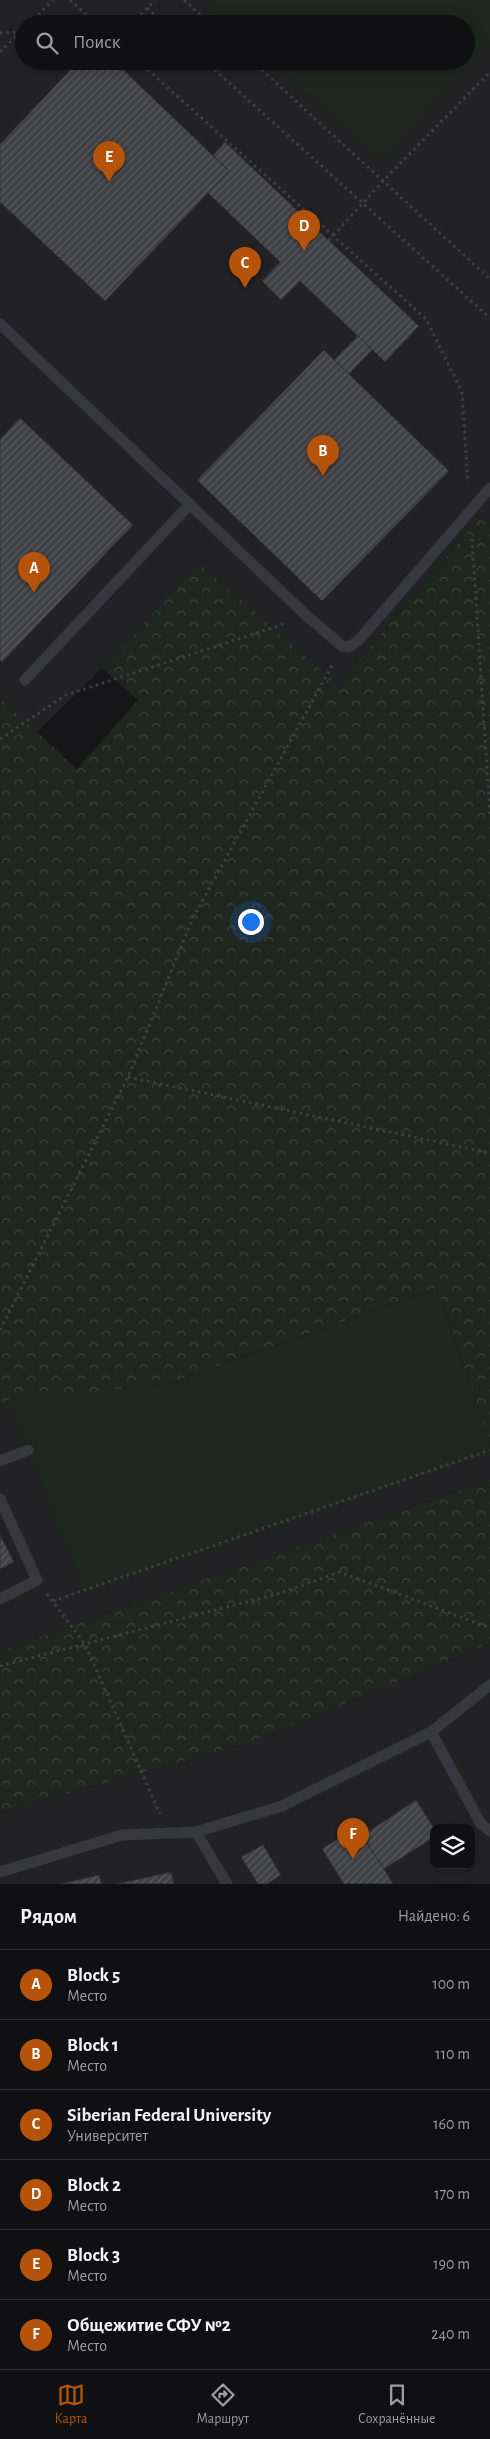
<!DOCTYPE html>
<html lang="ru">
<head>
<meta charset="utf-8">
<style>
  :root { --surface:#101012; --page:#19191b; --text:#f1f3f6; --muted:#9c9d9f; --line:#303032; --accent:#b45309 }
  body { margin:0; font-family:"Alegreya Sans",sans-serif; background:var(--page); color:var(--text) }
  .controls { position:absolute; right:15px; bottom:15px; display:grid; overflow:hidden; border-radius:10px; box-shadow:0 2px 12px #0003 }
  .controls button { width:45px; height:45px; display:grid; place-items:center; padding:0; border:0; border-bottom:1px solid var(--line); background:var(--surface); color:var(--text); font:25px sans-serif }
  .you { position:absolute; left:250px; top:921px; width:18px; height:18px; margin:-12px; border:4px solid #fff; border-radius:50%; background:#1a73e8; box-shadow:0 0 0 8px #1a73e833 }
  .badge { display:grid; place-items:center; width:32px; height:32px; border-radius:50%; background:var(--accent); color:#fff; font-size:16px; font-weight:700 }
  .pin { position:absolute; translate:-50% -41px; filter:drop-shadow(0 1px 2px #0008) }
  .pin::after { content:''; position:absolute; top:26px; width:18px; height:15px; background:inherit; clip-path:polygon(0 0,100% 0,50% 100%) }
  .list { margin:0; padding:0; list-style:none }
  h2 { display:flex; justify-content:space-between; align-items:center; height:65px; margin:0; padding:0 20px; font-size:21px }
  h2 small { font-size:16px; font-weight:400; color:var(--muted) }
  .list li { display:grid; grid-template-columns:32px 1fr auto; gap:15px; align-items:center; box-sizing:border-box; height:70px; padding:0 20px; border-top:1px solid var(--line) }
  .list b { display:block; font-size:19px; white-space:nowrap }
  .list p { margin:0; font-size:16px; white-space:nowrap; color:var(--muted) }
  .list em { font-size:16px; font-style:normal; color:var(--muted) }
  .icon { flex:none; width:28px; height:28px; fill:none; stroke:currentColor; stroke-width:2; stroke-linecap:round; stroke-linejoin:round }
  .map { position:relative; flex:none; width:490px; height:1884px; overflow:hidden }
  .search { position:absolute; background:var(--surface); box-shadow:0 2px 12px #0003; left:15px; right:15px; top:15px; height:55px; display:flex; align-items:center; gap:12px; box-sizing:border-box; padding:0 18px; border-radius:28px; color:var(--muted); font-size:19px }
  .sheet { height:485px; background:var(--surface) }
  nav { display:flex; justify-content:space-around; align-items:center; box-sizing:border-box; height:70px; border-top:1px solid var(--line); background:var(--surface); font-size:14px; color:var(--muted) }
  nav a { display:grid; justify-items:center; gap:2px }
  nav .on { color:var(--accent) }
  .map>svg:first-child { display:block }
</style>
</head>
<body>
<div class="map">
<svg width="490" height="1884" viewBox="0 0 490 1884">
  <defs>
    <pattern id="forest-crowns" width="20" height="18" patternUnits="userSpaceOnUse" patternTransform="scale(1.25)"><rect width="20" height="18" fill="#1e261f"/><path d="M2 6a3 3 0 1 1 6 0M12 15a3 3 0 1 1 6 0" fill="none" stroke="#3c433d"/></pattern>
    <pattern id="building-hatch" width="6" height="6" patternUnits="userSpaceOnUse" patternTransform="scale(1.25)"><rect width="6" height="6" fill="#404145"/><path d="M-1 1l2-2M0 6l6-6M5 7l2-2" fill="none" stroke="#595a5e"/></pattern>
  </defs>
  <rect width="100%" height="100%" fill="#161618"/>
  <g fill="#222225" fill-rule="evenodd">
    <path d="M0,0H490V523L482,515L338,685L200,565L102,668L36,733L0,698ZM24,24H466V61H24Z"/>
    <polygon points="437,1288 490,1442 490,1480 0,1651 0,1402 167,1384"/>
    <path d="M490,1643V1884H0V1812L252,1742ZM434,1828H471V1865H434Z"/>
  </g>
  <g fill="url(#forest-crowns)">
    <polygon points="482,515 490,523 490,1442 437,1288 167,1384 0,1402 0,698 77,769 138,700 102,668 200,564 338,685"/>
    <polygon points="490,1480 490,1643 252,1742 0,1812 0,1651"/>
  </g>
  <g fill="#1e261f">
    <polygon points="202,0 490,0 490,45 381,160 270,61 466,61 466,24 228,24"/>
    <polygon points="437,1288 490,1442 490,1453 85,1594 7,1400 167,1384"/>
  </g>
  <g fill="url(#building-hatch)" stroke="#303034">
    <polygon points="79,61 114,61 229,171 105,301 0,202 0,144"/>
    <polygon points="225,142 419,326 385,362 300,281 281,300 262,281 280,262 208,193 229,171 213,155"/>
    <polygon points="358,336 372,350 349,374 334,360"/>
    <polygon points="324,350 449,471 322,601 197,480"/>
    <polygon points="20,418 133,525 2,662 0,660 0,439"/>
    <polygon points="0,1535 14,1562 0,1569"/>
    <polygon points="416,1800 434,1828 434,1837 384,1869 362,1836"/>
    <polygon points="356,1827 384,1869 393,1884 344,1884 322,1849"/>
    <polygon points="263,1845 281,1875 267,1884 258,1884 241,1857"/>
    <polygon points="171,1872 174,1884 116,1884"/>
    <polygon points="99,1875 102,1884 60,1884"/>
  </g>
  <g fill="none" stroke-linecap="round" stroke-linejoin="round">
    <g stroke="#3d3f44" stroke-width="3" stroke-dasharray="2.5 4" stroke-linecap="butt">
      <polyline points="70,0 96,24"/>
      <polyline points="184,0 210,24"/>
      <polyline points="147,8 164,24"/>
      <polyline points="29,24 53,0"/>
      <polyline points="132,24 155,0"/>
      <polyline points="0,33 20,32 24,29"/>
      <polyline points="0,52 20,32"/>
      <polyline points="138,61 426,319 462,392 468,483"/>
      <polyline points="205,61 490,318"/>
      <polyline points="252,61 490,279"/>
      <polyline points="329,240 384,180 490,72"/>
      <polyline points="472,539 490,815"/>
      <polyline points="0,739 66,695 287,623"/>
      <polyline points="128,1077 490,1153"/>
      <polyline points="0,1330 128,1077 193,918 334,662"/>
      <polyline points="47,1594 85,1644 160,1814"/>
      <polyline points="53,1601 490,1450"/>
      <polyline points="0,1666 277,1594 340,1572 490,1628"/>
    </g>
    <g stroke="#37383d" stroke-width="11">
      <polyline points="0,324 307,616 342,646 349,647 358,641 490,488"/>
      <polyline points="25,680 190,504"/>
      <polyline points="0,1461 28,1450"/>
      <polyline points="0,1499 37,1580 0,1599"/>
      <polyline points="431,1732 481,1824 490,1831"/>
      <polyline points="196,1832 227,1884"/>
      <polyline points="0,1872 122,1835 196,1832 282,1806 431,1732 490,1685"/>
    </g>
  </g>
</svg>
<div class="controls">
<button><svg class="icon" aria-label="layers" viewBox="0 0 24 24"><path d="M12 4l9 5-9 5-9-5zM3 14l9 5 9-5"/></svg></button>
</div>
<div class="you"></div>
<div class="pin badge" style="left:34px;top:593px">A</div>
<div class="pin badge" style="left:323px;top:476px">B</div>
<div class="pin badge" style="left:245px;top:288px">C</div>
<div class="pin badge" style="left:304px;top:251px">D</div>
<div class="pin badge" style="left:109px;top:182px">E</div>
<div class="pin badge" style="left:353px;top:1859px">F</div>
<div class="search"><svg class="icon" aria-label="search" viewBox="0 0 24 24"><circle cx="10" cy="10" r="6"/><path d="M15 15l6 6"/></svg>Поиск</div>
</div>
<section class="sheet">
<h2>Рядом<small>Найдено: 6</small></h2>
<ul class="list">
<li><span class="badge">A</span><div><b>Block 5</b><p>Место</p></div><em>100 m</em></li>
<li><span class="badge">B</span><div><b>Block 1</b><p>Место</p></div><em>110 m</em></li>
<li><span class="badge">C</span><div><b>Siberian Federal University</b><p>Университет</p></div><em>160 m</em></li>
<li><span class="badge">D</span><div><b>Block 2</b><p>Место</p></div><em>170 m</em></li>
<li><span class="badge">E</span><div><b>Block 3</b><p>Место</p></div><em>190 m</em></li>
<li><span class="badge">F</span><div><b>Общежитие СФУ №2</b><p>Место</p></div><em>240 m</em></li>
</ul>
</section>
<nav>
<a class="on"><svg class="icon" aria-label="map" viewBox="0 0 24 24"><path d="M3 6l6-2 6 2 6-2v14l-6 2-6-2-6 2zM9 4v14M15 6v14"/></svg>Карта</a>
<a><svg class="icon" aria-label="directions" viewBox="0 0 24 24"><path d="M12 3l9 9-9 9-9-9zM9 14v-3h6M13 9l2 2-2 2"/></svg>Маршрут</a>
<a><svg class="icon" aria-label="saved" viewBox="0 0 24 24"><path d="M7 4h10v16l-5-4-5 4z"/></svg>Сохранённые</a>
</nav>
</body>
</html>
